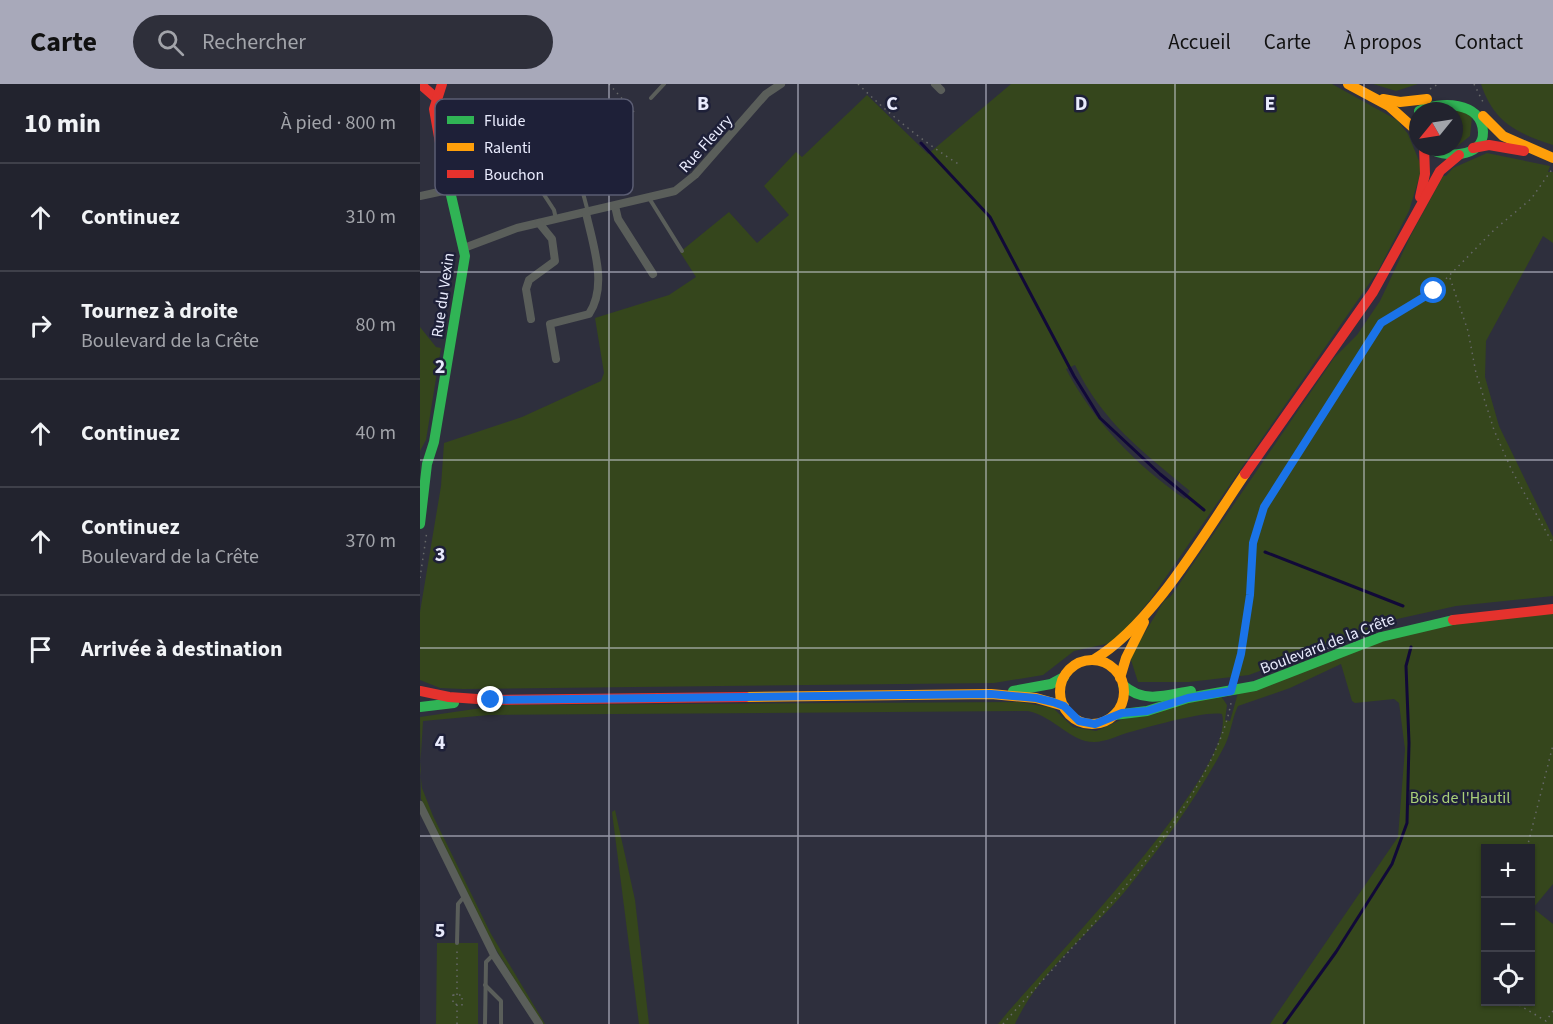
<!DOCTYPE html>
<html lang="fr">
<head>
<meta charset="utf-8">
<style>
  :root { --surface:#22232e; --page:#2e2f3a; --text:#f1f3f6; --muted:#a2a4aa; --line:#3f404a; --accent:#a8a9ba }
  body { margin:0; font-family:"Source Sans 3",sans-serif; background:var(--page); color:var(--text) }
  .controls { position:absolute; right:18px; bottom:18px; display:grid; overflow:hidden; border-radius:0px; box-shadow:0 2px 4px #0004 }
  .controls button { width:54px; height:54px; display:grid; place-items:center; padding:0; border:0; border-bottom:2px solid var(--line); background:var(--surface); color:var(--text); font:30px sans-serif }
  .compass { position:absolute; left:989px; top:18px; width:54px; height:54px; border-radius:50%; background:var(--surface); box-shadow:0 2px 4px #0004; rotate:240deg }
  .stop { position:absolute; width:18px; height:18px; margin:-14px; border:4px solid #1a73e8; border-radius:50%; background:#fff }
  .stop.end { background:#1a73e8; border-color:#fff; box-shadow:0 2px 6px #0008 }
  .list { margin:0; padding:0; list-style:none }
  h2 { display:flex; justify-content:space-between; align-items:center; height:78px; margin:0; padding:0 24px; font-size:26px }
  h2 small { font-size:20px; font-weight:400; color:var(--muted) }
  .list li { display:grid; grid-template-columns:39px 1fr auto; gap:18px; align-items:center; box-sizing:border-box; height:108px; padding:0 24px; border-top:2px solid var(--line) }
  .list b { display:block; font-size:22px; white-space:nowrap }
  .list p { margin:0; font-size:20px; white-space:nowrap; color:var(--muted) }
  .list em { font-size:20px; font-style:normal; color:var(--muted) }
  .icon { flex:none; width:33px; height:33px; fill:none; stroke:currentColor; stroke-width:2; stroke-linecap:round; stroke-linejoin:round }
  .map { position:relative; flex:none; width:1133px; height:940px; overflow:hidden }
  header { display:flex; align-items:center; gap:36px; box-sizing:border-box; height:84px; padding:0 30px; background:var(--accent); color:#111 }
  header strong { font-size:28px }
  nav { display:flex; gap:33px; margin-inline-start:auto; font-size:21px }
  .search { width:420px; height:54px; background:var(--page); display:flex; align-items:center; gap:15px; box-sizing:border-box; padding:0 21px; border-radius:33px; color:var(--muted); font-size:22px }
  main { display:flex }
  aside { flex:1; background:var(--surface) }
  .map>svg:first-child { display:block }
</style>
</head>
<body>
<header>
<strong>Carte</strong>
<div class="search"><svg class="icon" aria-label="search" viewBox="0 0 24 24"><circle cx="10" cy="10" r="6"/><path d="M15 15l6 6"/></svg>Rechercher</div>
<nav><a>Accueil</a><a>Carte</a><a>À propos</a><a>Contact</a></nav>
</header>
<main>
<aside>
<h2>10 min<small>À pied · 800 m</small></h2>
<ul class="list">
<li><svg class="icon" aria-label="ahead" viewBox="0 0 24 24"><path d="M12 20V5M6 11l6-6 6 6"/></svg><div><b>Continuez</b></div><em>310 m</em></li>
<li><svg class="icon" aria-label="right" viewBox="0 0 24 24"><path d="M7 20v-9h11M14 6l5 5-5 5"/></svg><div><b>Tournez à droite</b><p>Boulevard de la Crête</p></div><em>80 m</em></li>
<li><svg class="icon" aria-label="ahead" viewBox="0 0 24 24"><path d="M12 20V5M6 11l6-6 6 6"/></svg><div><b>Continuez</b></div><em>40 m</em></li>
<li><svg class="icon" aria-label="ahead" viewBox="0 0 24 24"><path d="M12 20V5M6 11l6-6 6 6"/></svg><div><b>Continuez</b><p>Boulevard de la Crête</p></div><em>370 m</em></li>
<li><svg class="icon" aria-label="arrive" viewBox="0 0 24 24"><path d="M6 21V4h12l-3 4 3 4H6"/></svg><div><b>Arrivée à destination</b></div></li>
</ul>
</aside>
<div class="map">
<svg width="1133" height="940" viewBox="0 0 1133 940">
  <rect width="100%" height="100%" fill="#2e2f3d"/>
  <g fill="#35461c" fill-rule="evenodd">
    <path d="M591,0H912L977,36L988,50L1002,84L989,127L958,187L730,516L695,558L654,567L623,591L574,599L43,605L20,604L0,596V528L21,402L24,359L102,333L181,297L184,289L175,234L249,211L276,193L260,168L309,128L337,159L369,131L344,102L376,68L382,73L447,11L508,70ZM655,281C683,339 722,367 770,407L765,415C717,382 674,338 646,285Z"/>
    <polygon points="953,0 998,0 976,7"/>
    <path d="M1061,0H1133V61C1097,49 1074,39 1061,0Z"/>
    <polygon points="1025,16 1052,33 1050,52 1035,64 1022,63 1034,63 1034,27 1009,27"/>
    <polygon points="1067,69 1130,82 1128,88 1133,88 1133,159 1123,152 1066,257 1065,293 1079,342 1133,453 1133,512 1036,522 977,535 829,591 769,598 718,598 710,573 744,517 751,512 914,274 937,251 960,217 991,151 1023,92 1026,92 1033,84"/>
    <polygon points="0,243 16,263 21,264 6,356 0,367"/>
    <path d="M1133,528V800L1113,824L1133,840V940H850L978,753L985,665L979,619L974,615L935,619L932,617L921,580L870,604L818,622C812,634 811,649 805,661C779,711 746,756 711,800C674,847 620,885 595,940H578C617,891 818,687 802,630C787,626 728,643 710,648C699,651 686,658 674,658C650,658 635,633 608,627L69,631L3,637L0,686L2,704L13,732L71,850L125,940H122L72,859L1,715L0,633L82,621L600,618L633,624L653,643L676,647L703,635L736,630L759,619L801,612L807,621L805,636L810,637L818,609L941,563L1027,540ZM1066,764H1110V918H1066Z"/>
    <polygon points="195,726 215,816 229,940 219,940 192,728"/>
    <polygon points="17,859 58,859 58,940 16,940"/>
  </g>
  <g fill="none" stroke-linecap="round" stroke-linejoin="round">
    <g stroke="#110938" stroke-width="3">
      <polyline points="501,59 570,133 654,292 680,334 740,390 784,426"/>
      <polyline points="845,468 983,522"/>
      <polyline points="864,940 916,868 972,780 987,739 989,659 986,582 991,563"/>
    </g>
    <g stroke="#666868" stroke-width="1.5" stroke-dasharray="1.5 4.5" stroke-linecap="butt">
      <polyline points="189,0 214,28"/>
      <path d="M438,0C470,31 502,57 540,81"/>
      <polyline points="1054,0 1064,20"/>
      <polyline points="1010,5 1018,0"/>
      <polyline points="1030,194 1048,247 1056,289 1074,346 1092,387 1133,460"/>
      <polyline points="0,494 7,447"/>
      <polyline points="812,596 821,570 830,511 833,459 844,423 896,338 961,239 1014,207 1074,146 1111,115 1133,84"/>
      <polyline points="1107,764 1133,661"/>
      <polygon points="33,911 42,911 42,921 33,920"/>
      <polyline points="37,911 37,867"/>
      <polyline points="1094,918 1126,937 1133,927"/>
      <polyline points="37,940 37,920"/>
      <path d="M583,940C654,860 791,724 811,619"/>
    </g>
    <g stroke="#5a5e5a" stroke-width="4">
      <polyline points="231,14 244,0"/>
      <polyline points="149,60 162,83 158,90 168,128"/>
      <polyline points="119,103 134,126 136,135"/>
      <polyline points="229,114 262,167"/>
      <polyline points="37,859 38,820 43,814"/>
      <polyline points="65,901 81,917 81,940"/>
      <polyline points="65,940 66,878 73,871"/>
    </g>
    <g stroke="#5a5e5a" stroke-width="8">
      <polyline points="515,0 521,6"/>
      <polyline points="0,112 28,106"/>
      <polyline points="195,122 198,135 233,190"/>
      <polyline points="44,164 97,144 255,107 275,91 346,10 361,0"/>
      <polyline points="111,235 106,205 109,196 135,177 132,155 119,139"/>
      <path d="M136,275L130,240L169,230C188,202 173,161 166,129"/>
      <polyline points="0,721 74,871 119,940"/>
    </g>
    <g stroke="#30b455" stroke-width="10">
      <path d="M999,27C1019,17 1062,17 1063,48C1064,74 1023,75 1007,63"/>
      <polyline points="0,440 7,380 14,358 45,172 24,81"/>
      <path d="M703,601C724,620 746,611 771,607"/>
      <polyline points="593,607 631,600 644,593"/>
      <polyline points="0,623 34,619"/>
      <polyline points="694,631 727,627 768,614 835,602 961,553 1033,536"/>
    </g>
    <g stroke="#ff9f0a" stroke-width="10">
      <polyline points="928,0 969,22 998,48"/>
      <polyline points="963,15 980,18 1007,15"/>
      <polyline points="1063,32 1083,52 1133,74"/>
      <path d="M673,576C732,542 786,447 825,390"/>
      <circle cx="672" cy="608" r="32"/>
      <polyline points="700,594 706,574 724,538"/>
      <polyline points="326,613 571,610 616,614 644,622"/>
    </g>
    <g stroke="#e5322d" stroke-width="10">
      <polyline points="0,0 15,13"/>
      <polyline points="22,0 14,25 24,81"/>
      <polyline points="1053,64 1069,61 1104,67"/>
      <polyline points="1000,113 1005,90 1004,63"/>
      <polyline points="825,390 953,208 1020,87 1039,71"/>
      <polyline points="1033,536 1133,525"/>
      <polyline points="0,607 29,613 71,616 326,613"/>
    </g>
  </g>
  <g fill="none" stroke-linecap="round" stroke-linejoin="round">
    <polyline stroke="#1a73e8" stroke-width="8" points="71,616 571,610 616,614 633,618 644,622 659,637 675,640 702,629 727,627 768,614 811,607 821,570 830,511 833,459 844,423 961,239 1014,207"/>
  </g>
  <path fill="none" stroke="#e9ebfd" stroke-width="1.5" stroke-opacity="0.55" d="M189,0V940M378,0V940M566,0V940M755,0V940M944,0V940M0,188H1133M0,376H1133M0,564H1133M0,752H1133"/>
  <g text-anchor="middle" stroke-width="5" stroke-linejoin="round" paint-order="stroke">
    <g font-size="16" fill="#e9ebfd" stroke="#1e2038">
      <text transform="translate(285 59) rotate(-48)" y="6">Rue Fleury</text>
      <text transform="translate(22 211) rotate(-82)" y="6">Rue du Vexin</text>
      <text transform="translate(907 559) rotate(-21)" y="6">Boulevard de la Crête</text>
    </g>
    <g font-size="16" fill="#aad078" stroke="#1e2038">
      <text x="1040" y="719">Bois de l'Hautil</text>
    </g>
  </g>
  <rect x="15" y="15" width="198" height="96" rx="9" fill="#1e2038" stroke="#5b5d73" stroke-width="1.5"/>
  <rect x="27" y="32" width="27" height="8" fill="#30b455"/>
  <rect x="27" y="59" width="27" height="8" fill="#ff9f0a"/>
  <rect x="27" y="86" width="27" height="8" fill="#e5322d"/>
  <g font-size="16" fill="#e9ebfd">
    <text x="64" y="42">Fluide</text>
    <text x="64" y="69">Ralenti</text>
    <text x="64" y="96">Bouchon</text>
  </g>
  <g font-size="20" text-anchor="middle" font-weight="bold" fill="#e9ebfd" stroke="#1e2038" stroke-width="5" stroke-linejoin="round" paint-order="stroke">
    <text x="283" y="26">B</text>
    <text x="472" y="26">C</text>
    <text x="661" y="26">D</text>
    <text x="850" y="26">E</text>
    <text x="20" y="289">2</text>
    <text x="20" y="477">3</text>
    <text x="20" y="665">4</text>
    <text x="20" y="853">5</text>
  </g>
</svg>
<div class="controls">
<button>+</button>
<button>−</button>
<button><svg class="icon" aria-label="locate" viewBox="0 0 24 24"><circle cx="12" cy="12" r="6"/><path d="M12 2v4M12 18v4M2 12h4M18 12h4"/></svg></button>
</div>
<svg class="compass" viewBox="-18 -18 36 36"><path d="M0-13l5 13h-10z" fill="#e53935"/><path d="M0 13l5-13h-10z" fill="#a2a4aa"/></svg>
<div class="stop" style="left:1014px;top:207px"></div>
<div class="stop end" style="left:71px;top:616px"></div>
</div>
</main>
</body>
</html>
